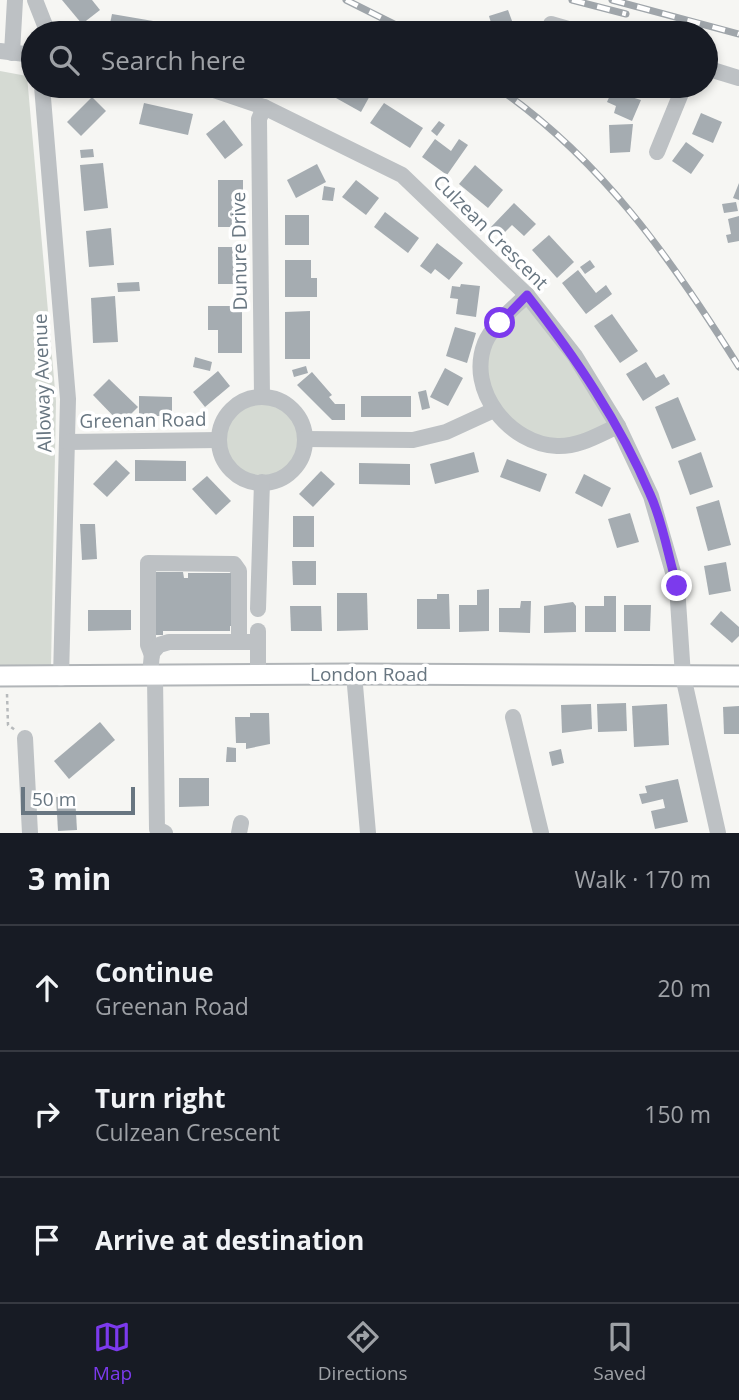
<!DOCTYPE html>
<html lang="en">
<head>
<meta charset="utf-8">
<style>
  :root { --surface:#171b24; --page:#20242c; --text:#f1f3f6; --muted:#9ea1a6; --line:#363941; --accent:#7c3aed }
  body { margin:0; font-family:"Open Sans",sans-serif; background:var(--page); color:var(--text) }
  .scale { position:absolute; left:21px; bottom:18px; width:114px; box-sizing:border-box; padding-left:7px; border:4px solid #687681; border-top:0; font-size:19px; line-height:24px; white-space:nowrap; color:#687681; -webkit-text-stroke:5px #fff; paint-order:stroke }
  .stop { position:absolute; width:21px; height:21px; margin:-16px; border:5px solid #7c3aed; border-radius:50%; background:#fff }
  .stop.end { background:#7c3aed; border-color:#fff; box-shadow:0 2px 7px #0008 }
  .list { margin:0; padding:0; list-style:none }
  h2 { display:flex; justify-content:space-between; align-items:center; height:91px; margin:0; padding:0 28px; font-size:30px }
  h2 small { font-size:23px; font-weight:400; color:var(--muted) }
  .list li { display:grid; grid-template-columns:46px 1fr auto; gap:21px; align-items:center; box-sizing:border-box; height:126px; padding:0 28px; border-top:2px solid var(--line) }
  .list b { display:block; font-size:26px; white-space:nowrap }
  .list p { margin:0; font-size:23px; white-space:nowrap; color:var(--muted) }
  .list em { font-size:23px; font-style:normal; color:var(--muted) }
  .icon { flex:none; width:38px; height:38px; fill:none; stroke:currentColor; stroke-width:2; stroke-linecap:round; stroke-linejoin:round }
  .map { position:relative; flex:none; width:739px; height:833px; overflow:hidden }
  .search { position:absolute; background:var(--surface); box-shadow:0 4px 10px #0003; left:21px; right:21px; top:21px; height:77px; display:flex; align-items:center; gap:18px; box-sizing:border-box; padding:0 24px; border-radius:38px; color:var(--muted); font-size:26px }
  .sheet { height:469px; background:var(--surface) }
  nav { display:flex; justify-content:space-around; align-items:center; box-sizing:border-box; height:98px; border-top:2px solid var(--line); background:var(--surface); font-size:19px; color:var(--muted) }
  nav a { display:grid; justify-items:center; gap:4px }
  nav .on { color:var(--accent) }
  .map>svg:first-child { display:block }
</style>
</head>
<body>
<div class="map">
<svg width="739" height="833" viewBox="0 0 739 833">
  <rect width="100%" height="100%" fill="#f6f6f3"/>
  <g fill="#d5dad3">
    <polygon points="0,71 27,76 56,401 51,667 0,666"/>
    <polygon points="527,295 618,426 580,444 537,443 485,392 485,343"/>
    <circle cx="262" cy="440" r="36"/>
  </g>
  <g fill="#a5acb1">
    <polygon points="62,0 92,0 100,10 82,24"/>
    <polygon points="508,10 515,29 494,33 489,16"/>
    <polygon points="112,14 159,22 157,33 108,33"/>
    <polygon points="171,24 205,32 205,33 169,33"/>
    <polygon points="331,86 360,86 372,92 361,112 327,93"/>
    <polygon points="559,86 579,86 578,91"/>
    <polygon points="641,86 659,86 656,93"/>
    <polygon points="612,91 641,100 632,121 614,113 616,106 607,102"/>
    <polygon points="92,97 106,111 81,136 67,122"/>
    <polygon points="144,103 193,114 188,135 139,124"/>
    <polygon points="384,103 423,128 410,148 370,123"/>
    <polygon points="701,113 722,122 713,143 692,134"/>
    <polygon points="224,120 243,145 225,159 206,134"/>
    <polygon points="439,121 445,125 437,136 431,131"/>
    <polygon points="633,124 630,152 610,153 609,125"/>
    <polygon points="435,139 451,151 459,139 468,145 447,175 422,157"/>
    <polygon points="686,142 704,155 691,174 672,161"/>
    <polygon points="93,149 94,157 81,158 80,150"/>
    <polygon points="103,163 108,208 84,211 80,165"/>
    <polygon points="317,164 326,182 296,198 287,180"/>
    <polygon points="475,165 503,190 488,208 459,184"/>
    <rect x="218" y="180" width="25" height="47"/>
    <polygon points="356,180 379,198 366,215 342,197"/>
    <polygon points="739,183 739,200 733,198"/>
    <polygon points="324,186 335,188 333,201 322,200"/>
    <polygon points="736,202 738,211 724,213 722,204"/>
    <polygon points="514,203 536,224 524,236 512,225 501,236 491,227"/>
    <polygon points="385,212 419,238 408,253 374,227"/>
    <rect x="285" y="215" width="24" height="30"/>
    <polygon points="739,216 739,241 728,243 726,235 731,234 728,219"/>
    <polygon points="111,228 114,265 89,267 86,231"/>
    <polygon points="549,235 574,262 557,278 532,250"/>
    <polygon points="437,243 463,263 449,280 435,269 431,274 420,266"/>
    <rect x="218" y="247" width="25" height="37"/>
    <polygon points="285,260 311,260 311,278 317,278 317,297 285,297"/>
    <polygon points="590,260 595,267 585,274 580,267"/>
    <polygon points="578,270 596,293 606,285 612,294 586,314 562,283"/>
    <polygon points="139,282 140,291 118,292 117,283"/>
    <polygon points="461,284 480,286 476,317 456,314 458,299 450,298 452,286 460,287"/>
    <polygon points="115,296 118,342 93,343 91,298"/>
    <polygon points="208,306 242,306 242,353 218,353 218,330 208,330"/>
    <polygon points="310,311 310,359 285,359 285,312"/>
    <polygon points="612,314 638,351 620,363 594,326"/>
    <polygon points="455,327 476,333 467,363 446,356"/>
    <polygon points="195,357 212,362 210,371 193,367"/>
    <polygon points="646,362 656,378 664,374 670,384 643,401 626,374"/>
    <polygon points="306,366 308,373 294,377 292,370"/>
    <polygon points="445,368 463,378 448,406 430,397"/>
    <polygon points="218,371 230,386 205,407 193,392"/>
    <polygon points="312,372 332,395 329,397 335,404 345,404 345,420 332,420 297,385"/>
    <polygon points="109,379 138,407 121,424 93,395"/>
    <polygon points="426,390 430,408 422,410 418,392"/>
    <polygon points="139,396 172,397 172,416 139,416"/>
    <rect x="361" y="396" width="50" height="21"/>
    <polygon points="678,397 696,440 672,449 655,407"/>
    <polygon points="474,452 479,472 435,484 430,464"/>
    <polygon points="701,452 713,487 690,495 678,461"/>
    <polygon points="507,459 547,474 540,492 500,477"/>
    <polygon points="116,460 130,473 107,497 93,484"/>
    <polygon points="135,460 186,461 186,481 135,481"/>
    <polygon points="359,463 410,464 410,485 359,484"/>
    <polygon points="321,471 335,484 313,507 299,494"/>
    <polygon points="584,474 611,488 602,507 575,493"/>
    <polygon points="207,476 231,501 216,515 192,489"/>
    <polygon points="719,500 731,545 708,551 696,507"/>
    <polygon points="630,513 639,542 617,548 608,519"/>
    <rect x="293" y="516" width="21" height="31"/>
    <polygon points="80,524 95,524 97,559 82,560"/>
    <polygon points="292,561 316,561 316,585 293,585"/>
    <polygon points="726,562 731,591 709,595 704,566"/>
    <polygon points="152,572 183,572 184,578 188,578 188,573 236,573 236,626 230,626 230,631 163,631 163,635 152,635"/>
    <polygon points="489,589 489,631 459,632 459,605 477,605 477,590"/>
    <polygon points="337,593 367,593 368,630 337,631"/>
    <polygon points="437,594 449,594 450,629 417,629 417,599 437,599"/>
    <polygon points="604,596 616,596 616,632 585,632 585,606 604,606"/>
    <polygon points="521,601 531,601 530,633 499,632 499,608 520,608"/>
    <polygon points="573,602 576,606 576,632 544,633 544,606"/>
    <polygon points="624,605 651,605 650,631 624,631"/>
    <polygon points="290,606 321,606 322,631 291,631"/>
    <polygon points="88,610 131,610 131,630 88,631"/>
    <polygon points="721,611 739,627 739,636 732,643 710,624"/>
    <polygon points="626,703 627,731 598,732 597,704"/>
    <polygon points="591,704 592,729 562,733 561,705"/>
    <polygon points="667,704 669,745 634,747 632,706"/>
    <polygon points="739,706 739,734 724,734 723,707"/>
    <polygon points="250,713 269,713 270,744 246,749 246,743 236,743 235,717 250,717"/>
    <polygon points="100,722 115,740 69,779 54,761"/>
    <polygon points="227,747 236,748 236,762 226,762"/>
    <polygon points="561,749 564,763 552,766 549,752"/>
    <polygon points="179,778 209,778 209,806 179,807"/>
    <polygon points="678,779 688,822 655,829 651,811 665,808 663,799 642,804 639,794 647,793 645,786"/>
    <polygon points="75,796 77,830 58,831 56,797"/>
  </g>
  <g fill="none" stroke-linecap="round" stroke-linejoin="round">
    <g stroke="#b1b5b8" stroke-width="23">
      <polyline id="major" points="0,676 354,674 739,676"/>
    </g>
    <polyline stroke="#b7babc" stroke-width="2.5" stroke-dasharray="3.5 3.5" stroke-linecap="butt" points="7,694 8,725 15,730"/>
    <g stroke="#bdc1c4" stroke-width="16">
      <polyline points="35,0 48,33"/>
      <polyline points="551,24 582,33"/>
      <polyline points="0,51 33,55"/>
      <polyline points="12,53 15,0"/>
      <polyline points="706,68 739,78"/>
      <polyline points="42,86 68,399 61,678"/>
      <polyline points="202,86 264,107 402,175 527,295 575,356 618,426 651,496 677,586 683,676 718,833"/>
      <polyline points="657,152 684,86"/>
      <path d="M527,295C513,309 493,324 485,343C466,391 510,444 557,446C579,447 598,435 618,426"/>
      <polyline points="262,397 259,119 264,107"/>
      <circle cx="262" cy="440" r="43"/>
      <polyline points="305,439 413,440 446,432 494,410"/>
      <polyline points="67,442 219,440"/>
      <polyline points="258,609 262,482"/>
      <polyline points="258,631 258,675"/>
      <polyline points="152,655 148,645 148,563 234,564 239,571 239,642"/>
      <polyline points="151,664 152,653 159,645 169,642 258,642"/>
      <polyline points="354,674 368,833"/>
      <polyline points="155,677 157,829 165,833"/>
      <polyline points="513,717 541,833"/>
      <polyline points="25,738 30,833"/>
      <polyline points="239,833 241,823"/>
    </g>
    <use href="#major" stroke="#fff" stroke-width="19"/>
    <g stroke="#9fa5aa" stroke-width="7">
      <g id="rail">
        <polyline points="346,0 412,33"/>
        <polyline points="572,0 626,14"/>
        <polyline points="612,0 739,34"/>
        <path d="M495,86C601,158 672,260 739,367"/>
      </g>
    </g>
    <use href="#rail" stroke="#fff" stroke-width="4.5" stroke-dasharray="13" stroke-linecap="butt"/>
  </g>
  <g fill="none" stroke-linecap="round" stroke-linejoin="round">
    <path stroke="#7c3aed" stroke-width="9" d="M500,323L527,295C575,357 619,421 650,494C663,522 668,556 677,586"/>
  </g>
  <g text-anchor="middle" stroke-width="7" stroke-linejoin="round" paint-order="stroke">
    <g font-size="19" fill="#687681" stroke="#fff">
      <text transform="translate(491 232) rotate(45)" y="7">Culzean Crescent</text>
      <text transform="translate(239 251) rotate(-91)" y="7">Dunure Drive</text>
      <text transform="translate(42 383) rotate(-92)" y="7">Alloway Avenue</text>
      <text transform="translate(143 420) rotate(-1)" y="7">Greenan Road</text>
      <text x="369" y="681">London Road</text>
    </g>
  </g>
</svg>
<div class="scale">50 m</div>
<div class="stop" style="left:500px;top:323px"></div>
<div class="stop end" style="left:677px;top:586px"></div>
<div class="search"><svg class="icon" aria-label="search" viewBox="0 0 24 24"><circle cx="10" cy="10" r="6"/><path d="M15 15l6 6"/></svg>Search here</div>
</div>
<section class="sheet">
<h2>3 min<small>Walk · 170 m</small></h2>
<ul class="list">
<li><svg class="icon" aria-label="ahead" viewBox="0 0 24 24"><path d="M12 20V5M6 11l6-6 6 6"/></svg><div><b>Continue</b><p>Greenan Road</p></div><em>20 m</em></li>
<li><svg class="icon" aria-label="right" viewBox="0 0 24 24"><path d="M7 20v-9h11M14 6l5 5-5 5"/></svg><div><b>Turn right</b><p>Culzean Crescent</p></div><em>150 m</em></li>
<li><svg class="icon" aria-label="arrive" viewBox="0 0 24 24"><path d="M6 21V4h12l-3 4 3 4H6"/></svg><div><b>Arrive at destination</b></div></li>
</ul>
</section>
<nav>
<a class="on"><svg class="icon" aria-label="map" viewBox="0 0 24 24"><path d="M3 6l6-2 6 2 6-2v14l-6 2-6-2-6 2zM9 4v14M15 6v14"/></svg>Map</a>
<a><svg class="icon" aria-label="directions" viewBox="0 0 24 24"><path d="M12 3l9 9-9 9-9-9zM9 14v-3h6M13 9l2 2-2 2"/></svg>Directions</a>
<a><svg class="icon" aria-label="saved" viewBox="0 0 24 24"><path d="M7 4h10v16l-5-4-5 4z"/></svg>Saved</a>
</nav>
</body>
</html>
